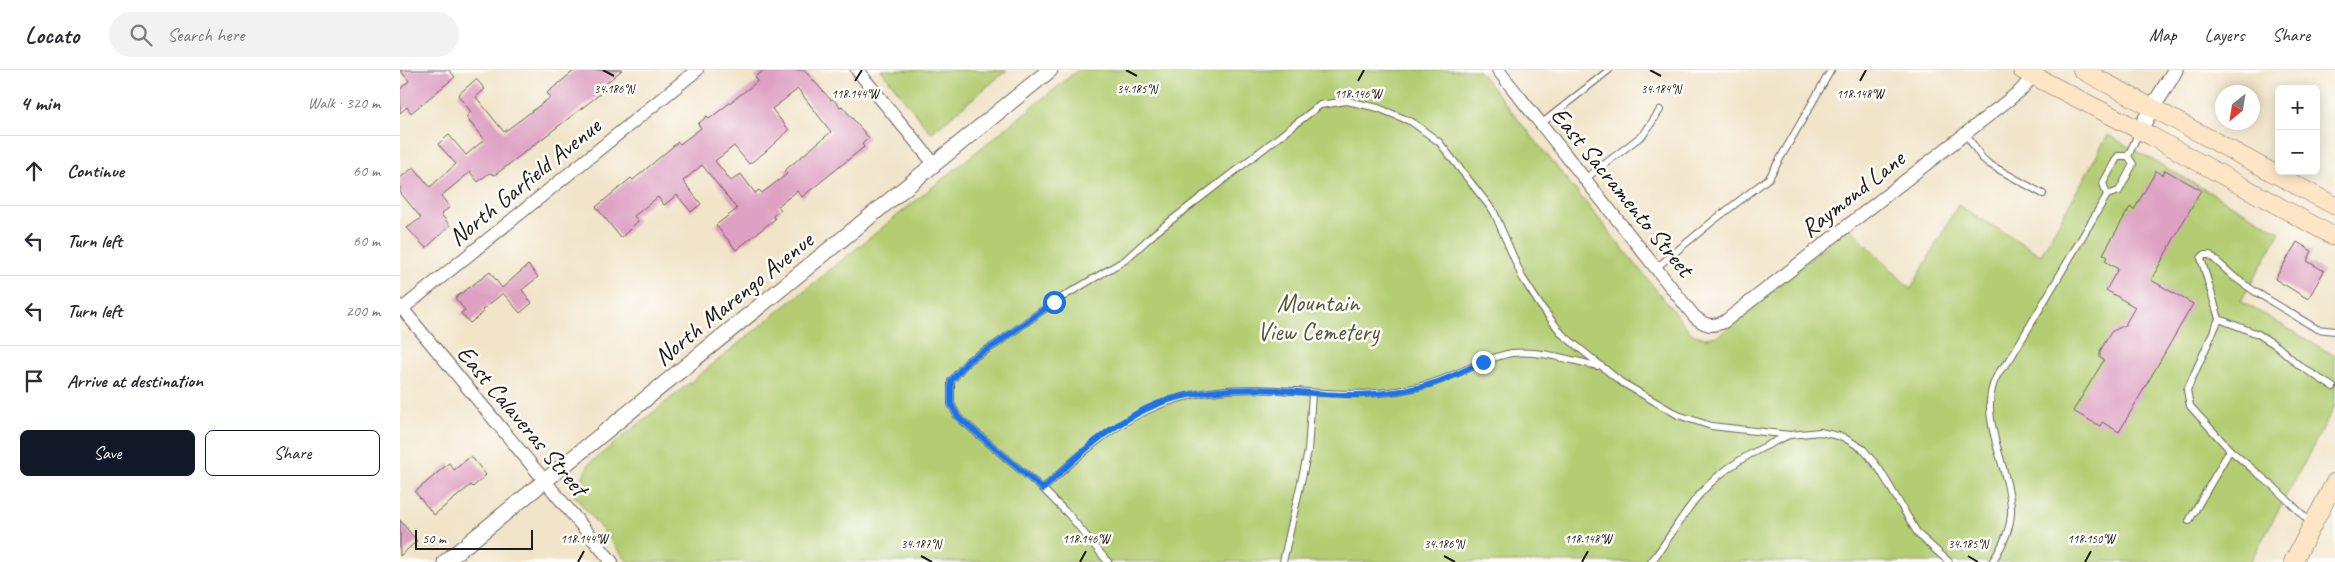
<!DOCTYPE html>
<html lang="en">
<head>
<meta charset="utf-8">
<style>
  :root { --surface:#fff; --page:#f2f2f3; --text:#2b2b33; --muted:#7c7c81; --line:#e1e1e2; --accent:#111827 }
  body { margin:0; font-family:Caveat,sans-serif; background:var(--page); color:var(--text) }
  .controls { position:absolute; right:15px; top:15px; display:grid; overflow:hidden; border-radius:8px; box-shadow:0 2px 12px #0003 }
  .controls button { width:45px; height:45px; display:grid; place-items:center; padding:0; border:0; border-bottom:1px solid var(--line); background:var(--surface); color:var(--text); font:25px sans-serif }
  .compass { position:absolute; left:1815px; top:15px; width:45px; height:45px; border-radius:50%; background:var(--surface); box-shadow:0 2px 12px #0003; rotate:210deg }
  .scale { position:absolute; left:15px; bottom:12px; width:118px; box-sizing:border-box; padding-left:5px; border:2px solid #1c1c1c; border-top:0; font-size:14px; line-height:18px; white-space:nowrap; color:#1c1c1c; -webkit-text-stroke:4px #fdfcf7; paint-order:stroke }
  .stop { position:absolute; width:15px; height:15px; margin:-11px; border:4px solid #1a73e8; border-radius:50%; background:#fff }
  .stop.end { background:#1a73e8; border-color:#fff; box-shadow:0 1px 5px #0008 }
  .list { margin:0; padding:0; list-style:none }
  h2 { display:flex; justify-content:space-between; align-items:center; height:65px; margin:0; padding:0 20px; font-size:21px }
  h2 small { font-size:16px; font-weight:400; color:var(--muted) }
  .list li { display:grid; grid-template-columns:32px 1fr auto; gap:15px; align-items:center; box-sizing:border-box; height:70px; padding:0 20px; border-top:1px solid var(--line) }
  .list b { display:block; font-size:19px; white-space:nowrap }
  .list em { font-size:16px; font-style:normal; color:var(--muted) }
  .actions { display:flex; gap:10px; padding:15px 20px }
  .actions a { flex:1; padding:11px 0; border:1px solid var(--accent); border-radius:8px; text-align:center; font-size:18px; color:var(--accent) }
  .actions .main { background:var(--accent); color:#fff }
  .icon { flex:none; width:28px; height:28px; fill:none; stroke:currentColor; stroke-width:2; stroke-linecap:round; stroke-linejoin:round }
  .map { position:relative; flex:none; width:1935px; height:492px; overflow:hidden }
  header { display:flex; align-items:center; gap:30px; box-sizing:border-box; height:70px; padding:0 25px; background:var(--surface); border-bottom:1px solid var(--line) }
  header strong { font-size:24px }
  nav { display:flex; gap:28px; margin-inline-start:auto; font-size:18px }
  .search { width:350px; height:45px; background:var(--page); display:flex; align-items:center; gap:12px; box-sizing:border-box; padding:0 18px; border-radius:28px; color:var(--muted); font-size:19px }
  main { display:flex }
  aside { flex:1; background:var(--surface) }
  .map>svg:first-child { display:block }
</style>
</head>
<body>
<header>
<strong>Locato</strong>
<div class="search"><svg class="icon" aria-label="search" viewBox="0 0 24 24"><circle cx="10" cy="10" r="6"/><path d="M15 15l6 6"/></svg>Search here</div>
<nav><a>Map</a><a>Layers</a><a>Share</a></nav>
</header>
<main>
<aside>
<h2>4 min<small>Walk · 320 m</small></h2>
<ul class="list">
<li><svg class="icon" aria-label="ahead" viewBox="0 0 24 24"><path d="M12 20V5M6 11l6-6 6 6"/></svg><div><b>Continue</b></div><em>60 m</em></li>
<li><svg class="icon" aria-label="left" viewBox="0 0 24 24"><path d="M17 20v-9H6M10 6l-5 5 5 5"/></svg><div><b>Turn left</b></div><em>60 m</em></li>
<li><svg class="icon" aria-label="left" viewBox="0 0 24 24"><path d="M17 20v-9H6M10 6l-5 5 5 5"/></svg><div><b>Turn left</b></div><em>200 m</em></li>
<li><svg class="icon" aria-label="arrive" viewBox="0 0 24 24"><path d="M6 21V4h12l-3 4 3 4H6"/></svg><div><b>Arrive at destination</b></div></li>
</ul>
<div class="actions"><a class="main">Save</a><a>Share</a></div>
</aside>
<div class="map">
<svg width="1935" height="492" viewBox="0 0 1935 492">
  <rect width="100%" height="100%" fill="#fdfcf7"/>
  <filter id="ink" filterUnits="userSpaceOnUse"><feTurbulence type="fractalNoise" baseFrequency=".02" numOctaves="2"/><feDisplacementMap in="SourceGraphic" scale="10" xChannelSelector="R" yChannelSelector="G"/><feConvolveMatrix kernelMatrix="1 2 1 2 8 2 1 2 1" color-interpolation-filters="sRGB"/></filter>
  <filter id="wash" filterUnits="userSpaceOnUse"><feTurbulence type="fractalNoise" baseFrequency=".0096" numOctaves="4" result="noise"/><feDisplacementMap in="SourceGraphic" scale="20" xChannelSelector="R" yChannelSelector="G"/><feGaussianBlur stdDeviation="1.12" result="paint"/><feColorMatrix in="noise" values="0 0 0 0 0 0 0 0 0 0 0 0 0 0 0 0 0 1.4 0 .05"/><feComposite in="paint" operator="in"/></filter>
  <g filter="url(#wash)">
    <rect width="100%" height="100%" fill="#f1e4c9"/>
    <g fill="#b4cd72" stroke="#687447">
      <polygon points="481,0 607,0 531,63"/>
      <polygon points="678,0 1078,0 1292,264 1305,268 1318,266 1449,157 1511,219 1558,135 1641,185 1708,65 1880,162 1841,231 1935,286 1935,336 1850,492 228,492 174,425 189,394"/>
    </g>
    <g id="blocks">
      <g fill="#dea1c3" fill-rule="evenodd">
        <polygon points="0,0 49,0 55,7 11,43 7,37 0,43 0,19 9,11"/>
        <polygon points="175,0 222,0 205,14 208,18 95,105 89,103 78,112 70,102 41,126 50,137 41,144 50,156 26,178 7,158 21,148 0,122 0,108 14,97 30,117 56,94 38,74 49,65 66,85 84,70 66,47 71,42 58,25 76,9 85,19 76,27 104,62 151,27 147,23"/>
        <path d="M364,0H404L431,30L433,29L440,37L442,36L469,68L462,74L464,77L402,127L397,121L378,136L381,140L373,146L375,149L336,180L316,155L337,139L302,95L283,111L301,134L291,142L277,125L264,135L258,127L234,146L238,151L221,168L196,137L231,108L233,110L278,72L280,74L301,58L298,54L307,46L309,49L358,11L355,7ZM398,19L431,62L384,101L387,104L362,123L359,120L355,123L341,104L331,111L315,91L334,76L349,94L365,82L389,60L372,39Z"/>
        <polygon points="1765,100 1801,120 1751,210 1793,234 1719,362 1702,352 1700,356 1673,341 1704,290 1700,288 1700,281 1711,262 1725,255 1735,237 1706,220 1718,199 1705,191 1707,186 1703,184 1730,137 1734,140 1756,101 1763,105"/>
        <polygon points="1897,172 1912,181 1907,191 1924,201 1908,229 1875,209"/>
        <polygon points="128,195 138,207 122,220 132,233 120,243 103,223 82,240 84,242 70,253 61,243 65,240 55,228 90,202 102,218"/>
        <polygon points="71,386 86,405 73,417 71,415 34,445 15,422 49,393 54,400"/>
        <polygon points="0,450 17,471 0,486"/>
      </g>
    </g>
  </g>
  <g filter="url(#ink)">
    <use href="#blocks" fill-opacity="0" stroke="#676259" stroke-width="1"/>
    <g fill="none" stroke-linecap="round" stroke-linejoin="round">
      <g stroke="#676259" stroke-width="8">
        <g id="service">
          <polyline points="1141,54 1209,0"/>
          <polyline points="1565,63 1582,88 1589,94 1643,124"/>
          <polyline points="1728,86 1739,62"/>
          <polyline points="1185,109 1244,64 1260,40"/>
          <polyline points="1707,125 1703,113 1718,86 1728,86"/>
          <polyline points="1256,198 1313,151 1369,108 1431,0"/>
          <polyline points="1819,249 1858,264 1877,276 1900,296 1933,317"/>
          <path d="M643,419C717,348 769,313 877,320C918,322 956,327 997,321C1018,318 1036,313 1055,304C1073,297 1092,286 1112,283C1140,280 1170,290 1197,296"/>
          <polyline points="1789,451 1830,380"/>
          <polyline points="1912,454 1874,417 1830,380 1790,336 1787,320 1819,249 1801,188 1804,185 1810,185 1834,207 1854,221 1917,259 1935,261"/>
          <polyline points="708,492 669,445 643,419 558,347 551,334 551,311 569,290 595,275 654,232 725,190 755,163 920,35 947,31 978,38 1012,52 1039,72 1094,142 1122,207 1140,235 1162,264 1221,312 1278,345 1311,356 1390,365 1420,362 1443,367 1463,379 1480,400 1518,464 1549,492"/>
          <polyline points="883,492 908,381 912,324"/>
          <path d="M1251,492C1269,470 1282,444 1300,424C1324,396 1356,380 1389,365"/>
          <path d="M1592,492C1602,477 1612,456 1611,438C1609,391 1566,329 1609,291L1707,125L1719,121L1733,94L1728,86"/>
        </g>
      </g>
      <g stroke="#676259" stroke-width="14">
        <g id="minor">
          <polyline points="457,0 535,95"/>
          <path d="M1098,0L1294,246C1305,256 1311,257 1324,252L1620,21L1633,6"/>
          <polyline points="0,236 212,492"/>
          <polyline points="2,239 297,0"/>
        </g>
      </g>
      <g stroke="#676259" stroke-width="17">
        <g id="tertiary">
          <path d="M1740,60C1750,39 1764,21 1775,0"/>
          <polyline points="45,492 650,0"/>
        </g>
      </g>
      <g stroke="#676259" stroke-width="19">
        <g id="secondary">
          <polyline points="1622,0 1751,66 1935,167"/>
          <polyline points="1682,0 1935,136"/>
          <polyline points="1893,492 1935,412"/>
        </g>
      </g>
      <use href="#service" stroke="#fff" stroke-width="6"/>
      <use href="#minor" stroke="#fff" stroke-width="12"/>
      <use href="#tertiary" stroke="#fff" stroke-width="15"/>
      <use href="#secondary" stroke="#fde5c5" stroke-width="18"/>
    </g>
  </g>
  <g fill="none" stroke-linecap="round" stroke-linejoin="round" filter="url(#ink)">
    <path stroke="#1a73e8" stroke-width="6" d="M654,232L595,275L569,290L551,311V334L558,347L643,419C680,383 721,344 772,329C806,320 842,318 877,320C904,322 930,326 956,325C980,324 1005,322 1028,315C1047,310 1065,300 1083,292"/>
  </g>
  <path fill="none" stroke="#1c1c1c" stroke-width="2" d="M203,0L214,6M726,0L737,6M1250,0L1261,6M455,11L462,0M958,11L964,0M1460,11L1466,0M521,486L532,492M1044,486L1055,492M1568,486L1578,492M178,492L184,481M680,492L686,481M1182,492L1188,481M1685,492L1691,481"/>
  <g text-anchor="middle" stroke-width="5" stroke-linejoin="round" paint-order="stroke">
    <g font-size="25" fill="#1c1c1c" stroke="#fdfcf7">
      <text transform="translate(124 111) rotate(-39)" y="9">North Garfield Avenue</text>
      <text transform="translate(1223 121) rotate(51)" y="9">East Sacramento Street</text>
      <text transform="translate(1452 123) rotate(-38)" y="9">Raymond Lane</text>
      <text transform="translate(333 228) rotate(-39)" y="9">North Marengo Avenue</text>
      <text transform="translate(123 350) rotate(50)" y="9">East Calaveras Street</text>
    </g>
    <g font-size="25" fill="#515a3a" stroke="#fdfcf7">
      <text x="918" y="241">Mountain<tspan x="918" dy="29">View Cemetery</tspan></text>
    </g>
  </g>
  <g font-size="12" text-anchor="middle" fill="#1c1c1c" stroke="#fdfcf7" stroke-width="5" stroke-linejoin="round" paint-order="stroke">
    <text x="214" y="23">34.186°N</text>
    <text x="737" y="23">34.185°N</text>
    <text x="1261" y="23">34.184°N</text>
    <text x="455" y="28">118.144°W</text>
    <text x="958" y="28">118.146°W</text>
    <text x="1460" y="28">118.148°W</text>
    <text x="184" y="473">118.144°W</text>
    <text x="686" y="473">118.146°W</text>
    <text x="1188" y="473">118.148°W</text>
    <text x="1691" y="473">118.150°W</text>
    <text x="521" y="478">34.187°N</text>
    <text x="1044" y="478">34.186°N</text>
    <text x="1568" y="478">34.185°N</text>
  </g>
</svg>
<div class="controls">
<button>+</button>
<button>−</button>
</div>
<svg class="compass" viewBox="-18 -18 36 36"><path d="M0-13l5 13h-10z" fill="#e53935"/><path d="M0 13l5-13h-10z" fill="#7c7c81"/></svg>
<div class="scale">50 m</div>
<div class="stop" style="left:654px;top:232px"></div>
<div class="stop end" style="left:1083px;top:292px"></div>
</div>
</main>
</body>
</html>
